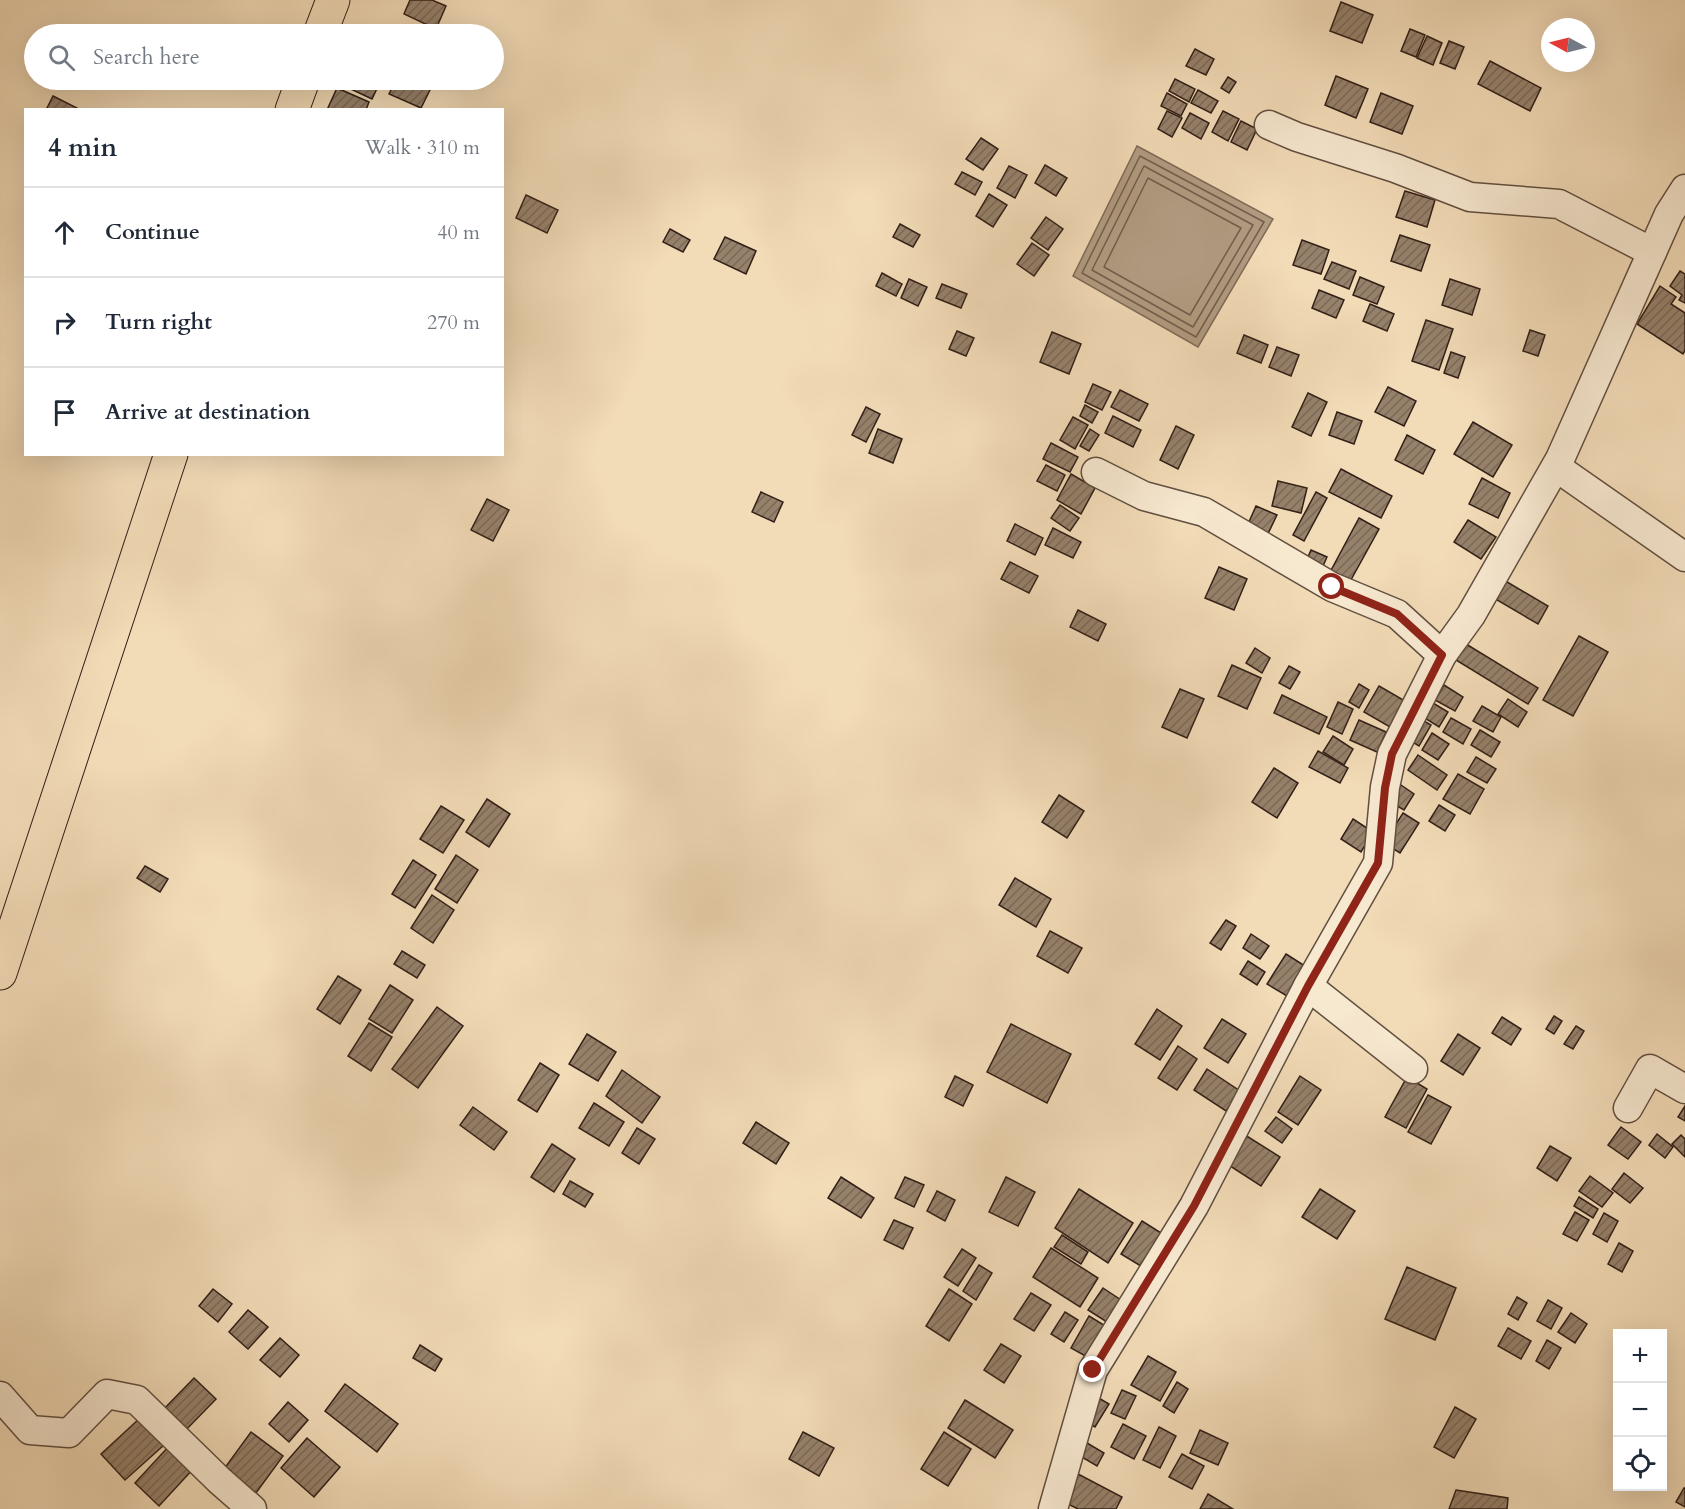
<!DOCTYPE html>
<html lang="en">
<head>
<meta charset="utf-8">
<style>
  :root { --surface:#fff; --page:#f6f6f7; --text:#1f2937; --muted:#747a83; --line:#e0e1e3 }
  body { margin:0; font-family:Cardo,serif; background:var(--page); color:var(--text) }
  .controls { position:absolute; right:18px; bottom:18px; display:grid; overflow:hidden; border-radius:0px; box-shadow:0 6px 24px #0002 }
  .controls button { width:54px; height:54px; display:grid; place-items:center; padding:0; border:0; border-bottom:2px solid var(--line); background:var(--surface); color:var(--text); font:30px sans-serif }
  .compass { position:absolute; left:1541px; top:18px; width:54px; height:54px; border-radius:50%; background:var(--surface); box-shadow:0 6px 24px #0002; rotate:277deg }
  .stop { position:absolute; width:18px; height:18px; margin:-14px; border:4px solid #8f2418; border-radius:50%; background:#fff }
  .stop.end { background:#8f2418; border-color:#fff; box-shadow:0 2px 6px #0008 }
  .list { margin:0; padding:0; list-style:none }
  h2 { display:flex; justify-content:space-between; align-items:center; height:78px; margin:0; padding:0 24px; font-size:26px }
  h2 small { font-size:20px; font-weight:400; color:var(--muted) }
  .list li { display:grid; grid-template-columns:39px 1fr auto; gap:18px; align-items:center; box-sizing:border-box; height:90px; padding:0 24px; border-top:2px solid var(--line) }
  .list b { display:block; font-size:22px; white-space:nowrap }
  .list em { font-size:20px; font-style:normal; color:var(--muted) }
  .icon { flex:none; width:33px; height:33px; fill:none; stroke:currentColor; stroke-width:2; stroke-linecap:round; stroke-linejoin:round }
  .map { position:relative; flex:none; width:1685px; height:1509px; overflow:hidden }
  .search { position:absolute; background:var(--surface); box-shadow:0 6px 24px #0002; left:24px; top:24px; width:480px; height:66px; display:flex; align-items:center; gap:15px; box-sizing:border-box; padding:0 21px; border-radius:33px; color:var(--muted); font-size:22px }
  .panel { position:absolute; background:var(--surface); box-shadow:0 6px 24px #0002; left:24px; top:108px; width:480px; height:348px; border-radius:0px }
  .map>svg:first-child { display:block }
</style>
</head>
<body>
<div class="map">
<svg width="1685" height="1509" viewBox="0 0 1685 1509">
  <defs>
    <pattern id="building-hatch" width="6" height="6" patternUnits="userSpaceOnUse" patternTransform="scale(1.5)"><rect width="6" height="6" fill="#96816b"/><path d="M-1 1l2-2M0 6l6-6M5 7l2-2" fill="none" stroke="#7b6957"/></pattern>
  </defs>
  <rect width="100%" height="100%" fill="#f2dbb7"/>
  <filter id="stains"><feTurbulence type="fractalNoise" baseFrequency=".00333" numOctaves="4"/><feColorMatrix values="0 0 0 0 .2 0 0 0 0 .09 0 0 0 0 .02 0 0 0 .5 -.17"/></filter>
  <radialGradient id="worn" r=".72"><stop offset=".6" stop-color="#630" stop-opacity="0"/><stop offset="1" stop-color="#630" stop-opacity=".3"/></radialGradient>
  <polygon fill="#b19b81" stroke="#7e6a57" stroke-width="1.5" points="1137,146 1273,219 1198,347 1073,276"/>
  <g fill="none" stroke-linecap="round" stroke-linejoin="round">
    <g stroke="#725e4c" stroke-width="1.5">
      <polygon points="1140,156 1264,222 1196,337 1082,273"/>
      <polygon points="1144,166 1253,225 1193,327 1092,270"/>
      <polygon points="1148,178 1241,228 1190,315 1104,267"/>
    </g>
  </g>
  <g fill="url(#building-hatch)" stroke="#322018" stroke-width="1.5">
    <polygon points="410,0 432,0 446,6 436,29 404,14"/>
    <polygon points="1341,2 1373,15 1362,43 1330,31"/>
    <polygon points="1410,29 1425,35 1416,57 1401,51"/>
    <polygon points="1427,36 1442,43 1433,65 1417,58"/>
    <polygon points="1449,41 1464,47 1455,69 1440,63"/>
    <polygon points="1195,49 1214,59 1206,75 1186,66"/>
    <polygon points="1490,61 1541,88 1530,111 1478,84"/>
    <polygon points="1336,76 1368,89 1356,118 1325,105"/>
    <polygon points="1228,77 1236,82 1229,93 1221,88"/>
    <polygon points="1175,79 1195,89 1189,102 1169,91"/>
    <polygon points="343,80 381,80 372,99 340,84"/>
    <polygon points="396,80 418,80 432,86 421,108 389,94"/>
    <polygon points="337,88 369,102 366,110 327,110"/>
    <polygon points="1198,90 1218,101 1211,113 1191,103"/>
    <polygon points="1167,93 1187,104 1181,116 1161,106"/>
    <polygon points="1381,93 1413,106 1402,134 1370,122"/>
    <polygon points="53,96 77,108 76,110 46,110"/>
    <polygon points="1167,111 1182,118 1172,137 1158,129"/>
    <polygon points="1223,111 1239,119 1228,141 1212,132"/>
    <polygon points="1190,113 1209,123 1201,139 1182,128"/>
    <polygon points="1241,121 1257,129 1247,150 1231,142"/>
    <polygon points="981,138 998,149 983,170 966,159"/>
    <polygon points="1045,165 1067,178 1056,196 1035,183"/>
    <polygon points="1009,166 1027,175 1015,198 997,188"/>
    <polygon points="962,172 982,182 975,195 955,184"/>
    <polygon points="1405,191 1435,200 1427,227 1396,217"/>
    <polygon points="989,194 1007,205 993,227 976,216"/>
    <polygon points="526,195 558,210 547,233 516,218"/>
    <polygon points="1046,217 1063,229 1048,250 1031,238"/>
    <polygon points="900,224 920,235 913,247 893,237"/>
    <polygon points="670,229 690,240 683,252 663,242"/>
    <polygon points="1400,235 1430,245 1421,271 1391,261"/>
    <polygon points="725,237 756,251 746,274 714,259"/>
    <polygon points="1302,240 1329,250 1321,274 1293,265"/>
    <polygon points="1032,243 1049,255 1034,276 1017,264"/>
    <polygon points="1332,262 1356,271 1349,289 1324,279"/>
    <polygon points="1680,271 1685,274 1685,303 1679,300 1682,295 1670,286"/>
    <polygon points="882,273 902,284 896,296 876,286"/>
    <polygon points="1360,277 1384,287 1377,304 1353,295"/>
    <polygon points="909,279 927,287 918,306 901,298"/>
    <polygon points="1450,279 1480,289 1472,315 1442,305"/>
    <polygon points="942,284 967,294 961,308 936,298"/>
    <polygon points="1660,286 1676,297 1671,304 1685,313 1685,351 1683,354 1637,324"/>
    <polygon points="1319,290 1344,300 1336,318 1312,308"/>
    <polygon points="1370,304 1394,314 1387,331 1363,321"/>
    <polygon points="1426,320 1453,329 1439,370 1412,361"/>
    <polygon points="1530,330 1545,335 1538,356 1523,351"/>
    <polygon points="957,331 974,338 966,356 949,349"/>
    <polygon points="1052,332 1081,344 1069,374 1040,362"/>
    <polygon points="1244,335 1268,345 1261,363 1237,353"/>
    <polygon points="1277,347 1299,355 1291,376 1269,367"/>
    <polygon points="1451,352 1465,357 1458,378 1444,373"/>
    <polygon points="1093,384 1111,392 1102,410 1085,402"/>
    <polygon points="1388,387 1416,401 1404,426 1375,412"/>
    <polygon points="1120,390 1148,404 1139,421 1111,407"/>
    <polygon points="1308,393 1327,402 1311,436 1292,427"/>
    <polygon points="1085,405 1098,412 1092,423 1080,416"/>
    <polygon points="866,407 880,414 866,442 852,435"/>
    <polygon points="1337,412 1362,421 1354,444 1329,435"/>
    <polygon points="1113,416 1141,430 1133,447 1105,433"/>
    <polygon points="1073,417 1088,425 1075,449 1060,440"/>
    <polygon points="1473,422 1512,445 1493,477 1454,454"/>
    <polygon points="1176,426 1194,435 1178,469 1160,460"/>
    <polygon points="878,429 902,439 893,463 869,453"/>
    <polygon points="1090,429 1099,435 1089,451 1080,446"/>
    <polygon points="1407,435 1435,450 1423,474 1395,460"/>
    <polygon points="1051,443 1078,457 1070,472 1043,459"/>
    <polygon points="1046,465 1065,475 1057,491 1037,481"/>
    <polygon points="1341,469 1392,496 1381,518 1329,492"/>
    <polygon points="1071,474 1095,488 1081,514 1057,500"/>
    <polygon points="1482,478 1510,493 1498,518 1469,504"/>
    <polygon points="1278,481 1307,488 1301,513 1272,506"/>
    <polygon points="761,492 783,502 774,522 752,512"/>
    <polygon points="1316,492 1327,498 1304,541 1293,535"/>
    <polygon points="487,499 509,510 493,541 471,530"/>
    <polygon points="1060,505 1079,518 1070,531 1051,518"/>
    <polygon points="1256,506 1277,515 1264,542 1244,533"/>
    <polygon points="1359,518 1379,529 1347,587 1328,576"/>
    <polygon points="1468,520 1496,537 1481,559 1454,542"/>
    <polygon points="1015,524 1043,538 1035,555 1007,541"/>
    <polygon points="1053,528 1081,542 1073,558 1045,545"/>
    <polygon points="1311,550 1327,557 1320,573 1304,566"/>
    <polygon points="1010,562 1038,576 1029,593 1001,579"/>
    <polygon points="1219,567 1247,579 1234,610 1205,598"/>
    <polygon points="1502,579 1548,606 1538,624 1492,597"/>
    <polygon points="1078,610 1106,624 1098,641 1070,627"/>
    <polygon points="1579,636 1608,652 1573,716 1543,700"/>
    <polygon points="1466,644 1538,688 1528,704 1456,660"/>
    <polygon points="1255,648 1270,658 1262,673 1246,663"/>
    <polygon points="1232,665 1261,678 1247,709 1218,696"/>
    <polygon points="1289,666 1300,672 1290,689 1279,683"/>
    <polygon points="1359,684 1369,690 1359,708 1349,702"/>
    <polygon points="1444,685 1463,697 1455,711 1435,700"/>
    <polygon points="1379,686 1405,701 1390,727 1364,712"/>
    <polygon points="1180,689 1204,699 1187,738 1162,727"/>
    <polygon points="1282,695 1327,717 1319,734 1274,713"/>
    <polygon points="1508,699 1527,712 1518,727 1498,714"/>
    <polygon points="1428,700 1448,712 1439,727 1420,715"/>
    <polygon points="1338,702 1353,709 1342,734 1327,727"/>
    <polygon points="1482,706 1501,717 1493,732 1473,721"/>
    <polygon points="1417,717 1431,725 1419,746 1404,737"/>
    <polygon points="1451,718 1471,729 1463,744 1443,732"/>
    <polygon points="1359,720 1386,732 1377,752 1350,740"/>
    <polygon points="1480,730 1500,742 1491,757 1471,745"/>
    <polygon points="1432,733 1449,744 1438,760 1422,750"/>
    <polygon points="1333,736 1353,749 1344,765 1323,752"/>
    <polygon points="1318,751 1348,768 1340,783 1309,767"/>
    <polygon points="1418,755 1447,775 1437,790 1408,770"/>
    <polygon points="1476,757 1496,769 1487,783 1467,772"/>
    <polygon points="1274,768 1298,783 1277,818 1252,802"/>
    <polygon points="1458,774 1484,789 1470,814 1443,799"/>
    <polygon points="1398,783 1414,794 1404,810 1387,800"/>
    <polygon points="1059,795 1084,811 1067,838 1042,822"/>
    <polygon points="487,799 510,814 489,847 466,832"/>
    <polygon points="1439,805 1455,815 1445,831 1429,821"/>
    <polygon points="441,806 464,820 443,853 420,839"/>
    <polygon points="1403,813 1419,823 1400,853 1384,843"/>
    <polygon points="1353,819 1373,832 1361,852 1341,839"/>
    <polygon points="456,855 478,870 457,903 435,889"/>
    <polygon points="413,860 436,875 415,908 392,894"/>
    <polygon points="145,866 168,879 160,892 137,878"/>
    <polygon points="1015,878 1051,899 1036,927 999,905"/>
    <polygon points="432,895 454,910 433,943 411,928"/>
    <polygon points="1226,920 1236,926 1221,950 1210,943"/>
    <polygon points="1050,931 1082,948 1068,973 1037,956"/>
    <polygon points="1251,934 1269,946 1260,959 1243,948"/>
    <polygon points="402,951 425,965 417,978 394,964"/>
    <polygon points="1286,954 1305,966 1287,996 1267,984"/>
    <polygon points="1248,961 1265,972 1257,985 1240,974"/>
    <polygon points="338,976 361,990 340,1024 317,1009"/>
    <polygon points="390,985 413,1000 392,1033 369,1019"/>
    <polygon points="437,1007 463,1026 418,1088 392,1069"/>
    <polygon points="1157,1009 1182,1026 1160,1060 1135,1044"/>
    <polygon points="1554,1016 1562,1021 1554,1034 1546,1029"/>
    <polygon points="1502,1017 1521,1029 1511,1045 1492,1033"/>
    <polygon points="1222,1019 1246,1034 1228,1063 1204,1048"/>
    <polygon points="369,1023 392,1037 371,1071 348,1056"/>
    <polygon points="1011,1024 1071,1054 1047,1103 987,1072"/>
    <polygon points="1576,1026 1584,1031 1573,1049 1564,1044"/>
    <polygon points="587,1034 616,1052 598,1081 569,1064"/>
    <polygon points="1458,1034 1480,1048 1463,1075 1441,1061"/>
    <polygon points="1178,1046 1197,1059 1177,1090 1158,1078"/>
    <polygon points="540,1063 559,1075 537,1112 518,1100"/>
    <polygon points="1207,1069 1240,1091 1226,1111 1194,1090"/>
    <polygon points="622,1070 660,1097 642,1123 606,1096"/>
    <polygon points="955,1076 973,1085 963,1106 945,1097"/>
    <polygon points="1300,1076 1321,1090 1298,1125 1278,1112"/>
    <polygon points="1407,1077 1427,1089 1406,1128 1385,1117"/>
    <polygon points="1428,1095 1451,1107 1431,1144 1408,1132"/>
    <polygon points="594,1103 624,1122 609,1146 579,1128"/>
    <polygon points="1685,1106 1685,1121 1678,1117"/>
    <polygon points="473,1107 507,1132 494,1150 460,1125"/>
    <polygon points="1276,1117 1292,1129 1282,1143 1265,1131"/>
    <polygon points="756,1122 789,1143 776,1164 743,1143"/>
    <polygon points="1621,1127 1641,1142 1628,1159 1608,1145"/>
    <polygon points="637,1128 655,1139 639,1164 622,1153"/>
    <polygon points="1657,1134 1673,1147 1665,1158 1649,1145"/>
    <polygon points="1245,1135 1280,1157 1261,1186 1227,1164"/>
    <polygon points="1681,1135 1685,1139 1685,1157 1672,1144"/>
    <polygon points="552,1144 575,1159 554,1192 531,1177"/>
    <polygon points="1550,1146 1571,1158 1557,1181 1537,1168"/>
    <polygon points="1624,1173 1643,1188 1630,1203 1612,1189"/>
    <polygon points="1590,1176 1613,1193 1602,1207 1579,1191"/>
    <polygon points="841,1177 874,1198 861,1218 828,1198"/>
    <polygon points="905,1177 924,1185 914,1207 895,1198"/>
    <polygon points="1006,1177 1035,1192 1018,1226 989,1212"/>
    <polygon points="570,1181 593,1194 585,1207 563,1194"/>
    <polygon points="1079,1189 1133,1223 1108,1263 1055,1228"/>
    <polygon points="1320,1189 1355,1211 1337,1239 1302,1217"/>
    <polygon points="937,1191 955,1200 945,1221 927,1211"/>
    <polygon points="1579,1197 1598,1209 1593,1218 1574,1206"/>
    <polygon points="1575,1212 1589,1220 1577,1241 1563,1234"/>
    <polygon points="1604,1213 1618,1221 1607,1242 1593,1234"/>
    <polygon points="894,1220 913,1228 903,1249 884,1240"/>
    <polygon points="1142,1221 1169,1238 1149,1271 1121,1254"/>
    <polygon points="1062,1235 1088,1252 1081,1264 1054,1247"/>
    <polygon points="1619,1243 1633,1251 1622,1272 1608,1264"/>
    <polygon points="1051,1248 1098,1278 1080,1307 1033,1277"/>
    <polygon points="962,1249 976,1258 958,1286 944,1277"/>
    <polygon points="979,1265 992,1273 976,1300 963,1291"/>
    <polygon points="1407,1267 1456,1288 1435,1340 1385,1319"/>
    <polygon points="1103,1288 1124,1302 1110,1324 1088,1310"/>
    <polygon points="213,1289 232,1304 218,1322 199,1306"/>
    <polygon points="949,1289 972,1304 949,1341 926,1326"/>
    <polygon points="1031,1293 1051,1305 1034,1331 1014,1319"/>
    <polygon points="1517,1297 1527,1303 1518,1320 1508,1314"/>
    <polygon points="1548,1300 1562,1308 1551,1329 1537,1321"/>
    <polygon points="248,1310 268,1327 248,1349 229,1332"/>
    <polygon points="1065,1312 1078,1320 1064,1342 1051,1334"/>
    <polygon points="1571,1313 1587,1324 1575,1343 1558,1332"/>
    <polygon points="1089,1316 1107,1327 1089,1358 1071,1348"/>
    <polygon points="1508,1328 1531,1341 1521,1359 1498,1346"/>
    <polygon points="280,1338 299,1355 280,1377 260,1360"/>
    <polygon points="1547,1340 1561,1348 1549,1369 1536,1361"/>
    <polygon points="1001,1344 1021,1356 1004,1383 984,1370"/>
    <polygon points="420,1345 442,1359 435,1371 413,1358"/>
    <polygon points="1148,1356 1176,1372 1160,1401 1131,1385"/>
    <polygon points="194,1378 216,1399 182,1434 160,1413"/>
    <polygon points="1177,1382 1188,1389 1174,1413 1163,1406"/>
    <polygon points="345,1384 398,1424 377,1452 325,1411"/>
    <polygon points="1122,1390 1136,1396 1125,1419 1111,1413"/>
    <polygon points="1097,1397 1109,1404 1095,1427 1083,1420"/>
    <polygon points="965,1400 1013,1430 995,1458 948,1428"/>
    <polygon points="288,1402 308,1420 289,1442 269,1424"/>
    <polygon points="1455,1407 1476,1419 1454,1458 1434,1447"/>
    <polygon points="140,1418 164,1445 125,1480 101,1454"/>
    <polygon points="1123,1424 1146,1436 1134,1459 1111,1447"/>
    <polygon points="1159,1427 1176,1436 1160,1468 1143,1460"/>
    <polygon points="1200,1430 1228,1443 1218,1465 1190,1453"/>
    <polygon points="251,1432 283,1456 256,1493 224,1469"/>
    <polygon points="803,1432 834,1448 819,1476 789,1459"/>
    <polygon points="944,1432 971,1449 948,1486 921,1469"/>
    <polygon points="307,1438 340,1467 314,1497 281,1468"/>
    <polygon points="1082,1440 1104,1453 1097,1466 1075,1453"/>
    <polygon points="170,1445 194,1468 159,1506 135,1483"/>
    <polygon points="1182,1454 1204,1466 1192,1489 1169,1477"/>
    <polygon points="1078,1474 1122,1497 1116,1509 1078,1509 1064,1502"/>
    <polygon points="1684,1488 1685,1488 1685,1507 1676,1502"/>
    <polygon points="1456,1490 1508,1498 1507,1509 1449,1509"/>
    <polygon points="1208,1494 1233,1509 1200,1509"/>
  </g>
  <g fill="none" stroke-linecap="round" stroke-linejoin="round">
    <g stroke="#624f40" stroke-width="31">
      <g id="minor">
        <polyline points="1269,125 1297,137 1395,168 1470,197 1559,204 1652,252"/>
        <polyline points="1556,467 1685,557"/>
        <polyline points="1096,472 1144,496 1204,512 1332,587 1397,614 1442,655"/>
        <polyline points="1308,986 1413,1069"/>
        <polyline points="1628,1108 1650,1069 1685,1089"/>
        <polyline points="0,1396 30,1430 69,1433 107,1394 137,1400 219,1480 252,1509"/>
        <polyline points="1053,1509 1093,1370 1194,1206 1308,986 1378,863 1385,787 1392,754 1442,655 1471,615 1560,459 1669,214 1685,189"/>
      </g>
    </g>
    <g stroke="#322018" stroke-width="35">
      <g id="major">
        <polyline points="320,34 333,0"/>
        <polyline points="292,110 303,80"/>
        <polyline points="0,973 171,454"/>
      </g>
    </g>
    <use href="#minor" stroke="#f7e8d0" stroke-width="28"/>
    <use href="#major" stroke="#f2dbb7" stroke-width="33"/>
  </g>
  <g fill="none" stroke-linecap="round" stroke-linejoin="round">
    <polyline stroke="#8f2418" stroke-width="8" points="1093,1370 1194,1206 1308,986 1378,863 1385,788 1392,754 1442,655 1397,614 1332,587"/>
  </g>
  <rect width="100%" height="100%" filter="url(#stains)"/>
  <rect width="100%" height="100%" fill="url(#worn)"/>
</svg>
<div class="controls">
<button>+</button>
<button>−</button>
<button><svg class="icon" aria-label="locate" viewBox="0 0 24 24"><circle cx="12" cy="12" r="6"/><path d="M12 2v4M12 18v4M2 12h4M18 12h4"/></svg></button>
</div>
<svg class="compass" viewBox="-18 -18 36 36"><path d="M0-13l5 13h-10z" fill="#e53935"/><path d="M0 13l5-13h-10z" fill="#747a83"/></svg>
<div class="stop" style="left:1332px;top:587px"></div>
<div class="stop end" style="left:1093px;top:1370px"></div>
<div class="search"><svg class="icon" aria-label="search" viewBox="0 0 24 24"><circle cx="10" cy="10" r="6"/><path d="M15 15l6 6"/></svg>Search here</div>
<section class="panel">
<h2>4 min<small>Walk · 310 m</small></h2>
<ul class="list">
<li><svg class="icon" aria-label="ahead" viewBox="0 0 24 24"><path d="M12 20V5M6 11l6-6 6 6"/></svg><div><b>Continue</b></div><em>40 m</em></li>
<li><svg class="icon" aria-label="right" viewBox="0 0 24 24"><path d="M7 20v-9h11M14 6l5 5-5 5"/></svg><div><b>Turn right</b></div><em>270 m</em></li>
<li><svg class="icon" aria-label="arrive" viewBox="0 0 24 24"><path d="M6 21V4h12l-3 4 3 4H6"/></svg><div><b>Arrive at destination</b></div></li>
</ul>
</section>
</div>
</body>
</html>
